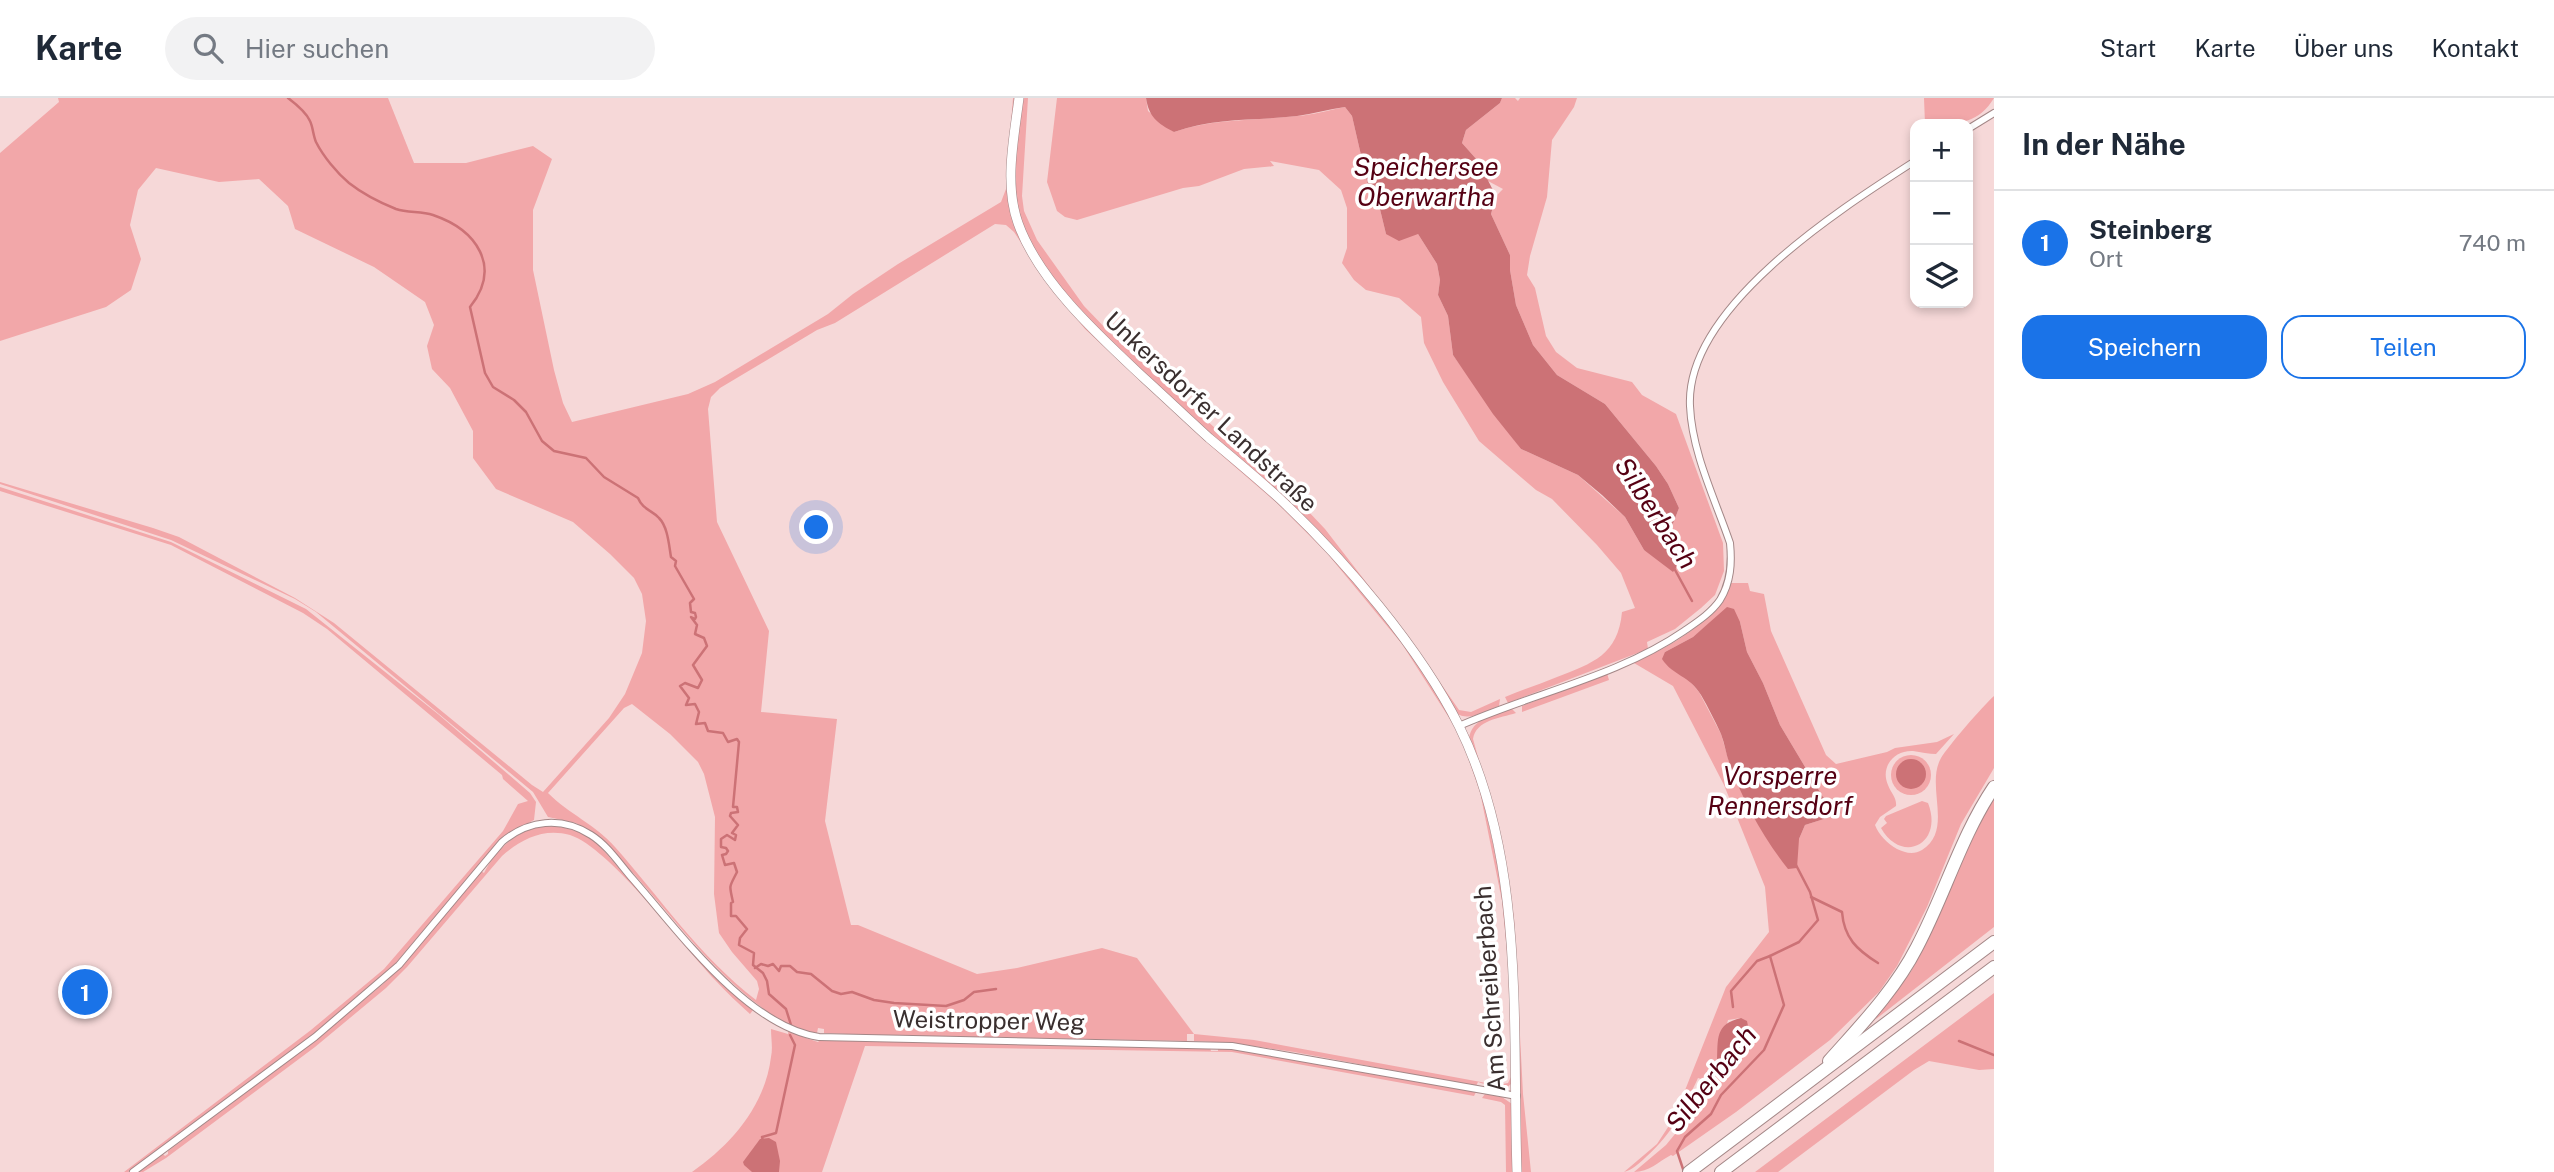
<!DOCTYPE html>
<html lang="de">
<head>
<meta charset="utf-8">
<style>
  :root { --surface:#fff; --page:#f2f2f3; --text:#1f2937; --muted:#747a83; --line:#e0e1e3; --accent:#1a73e8 }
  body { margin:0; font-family:"Public Sans",sans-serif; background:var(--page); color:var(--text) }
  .controls { position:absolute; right:21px; top:21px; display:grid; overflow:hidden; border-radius:14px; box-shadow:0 4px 10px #0003 }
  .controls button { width:63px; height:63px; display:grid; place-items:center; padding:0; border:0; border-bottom:2px solid var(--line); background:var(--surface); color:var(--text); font:35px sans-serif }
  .you { position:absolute; left:817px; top:430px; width:24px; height:24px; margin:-18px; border:5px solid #fff; border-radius:50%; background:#1a73e8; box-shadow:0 0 0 10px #1a73e833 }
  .badge { display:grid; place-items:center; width:46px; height:46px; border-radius:50%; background:var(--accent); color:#fff; font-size:23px; font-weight:700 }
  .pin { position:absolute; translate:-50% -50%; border:4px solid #fff; box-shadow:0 2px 7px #0006 }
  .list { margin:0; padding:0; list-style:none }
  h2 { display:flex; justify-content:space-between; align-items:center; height:91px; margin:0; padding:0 28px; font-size:30px }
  h2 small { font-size:23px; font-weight:400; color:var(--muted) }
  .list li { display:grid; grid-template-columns:46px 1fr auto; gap:21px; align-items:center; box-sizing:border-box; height:105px; padding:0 28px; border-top:2px solid var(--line) }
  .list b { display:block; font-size:26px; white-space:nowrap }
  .list p { margin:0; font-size:23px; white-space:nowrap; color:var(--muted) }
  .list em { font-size:23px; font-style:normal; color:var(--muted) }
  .actions { display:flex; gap:14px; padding:21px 28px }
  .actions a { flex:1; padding:16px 0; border:2px solid var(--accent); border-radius:21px; text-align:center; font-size:24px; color:var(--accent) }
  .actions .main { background:var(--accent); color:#fff }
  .icon { flex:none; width:38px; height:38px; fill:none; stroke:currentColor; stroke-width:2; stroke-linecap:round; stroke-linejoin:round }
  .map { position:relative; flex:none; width:1994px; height:1074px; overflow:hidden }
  header { display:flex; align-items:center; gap:42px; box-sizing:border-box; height:98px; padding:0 35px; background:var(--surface); border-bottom:2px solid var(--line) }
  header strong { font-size:33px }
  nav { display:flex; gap:38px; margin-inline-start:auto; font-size:24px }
  .search { width:490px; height:63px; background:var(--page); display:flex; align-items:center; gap:18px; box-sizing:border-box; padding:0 24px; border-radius:38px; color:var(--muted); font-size:26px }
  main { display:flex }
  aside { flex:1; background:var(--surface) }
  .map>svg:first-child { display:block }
</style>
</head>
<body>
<header>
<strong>Karte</strong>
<div class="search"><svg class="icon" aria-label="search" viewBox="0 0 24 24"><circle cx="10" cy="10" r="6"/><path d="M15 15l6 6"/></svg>Hier suchen</div>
<nav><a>Start</a><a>Karte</a><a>Über uns</a><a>Kontakt</a></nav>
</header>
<main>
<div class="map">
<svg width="1994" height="1074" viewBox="0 0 1994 1074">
  <rect width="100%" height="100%" fill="#f6d8d8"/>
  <g fill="#f2a7a9" fill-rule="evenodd">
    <path d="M58,0H388L414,65H466L533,48L552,61L533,112V172L554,272L563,305L572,324L688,296L715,284L828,216L853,196L898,166L1001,104L1006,91L1013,0H1028L1022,98L1024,113L1037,142L1084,208L1110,235L1215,330L1289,393L1325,431L1410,541L1459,612L1471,614L1500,601L1499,608C1485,613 1469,624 1456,615C1404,536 1353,467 1284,401C1213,334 1134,276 1070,203L1066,205L1101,244L1278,403L1328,453L1403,545L1455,625L1476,677L1486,714L1497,763L1508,836L1514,978L1511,986L1505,991L1484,989V986L1478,984L1476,988L1294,954L1232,945L1194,943V936H1187V943L869,937L824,935V931L818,930L817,935L803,934V939L818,944L820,942L1210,950L1211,953H1218V950L1232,951L1476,994L1474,998L1232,954L865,948L822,1074H692C731,1047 765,1008 771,959C773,950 771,940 771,931L788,936L789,928C707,879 663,799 595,736L576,725L548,719L533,694L316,514L295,501L171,442L0,386V384L153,430L179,439L295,500L334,525L532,687L543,694L609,620L625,596L642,555L646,523L642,496L634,480L610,456L573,424L496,391L473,360V333L450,290L432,271L427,248L434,227L425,204L374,169L295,131L288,108L259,81L219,84L156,70L138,92L130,127L141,161L131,192L106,209L0,243V55L59,4ZM995,126L1006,127L1014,134L1048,186L1085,231L1204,342L1277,405L1326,454L1402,546L1453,626L1464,648L1480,694L1502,803L1510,883L1512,942V977L1508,985L1497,987L1254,942L1194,936L1137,860L1102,850L1017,870L977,876L858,827H851L825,723L837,621L761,614L769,533L717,424L708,311L711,299L720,290L817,232L835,225ZM632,606L670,636L698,664L704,676L715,719L714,796L719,835L732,854L757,883L759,891L756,902C700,859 661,801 615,749C596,727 569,716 548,695L624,610Z"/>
    <path d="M1057,0H1146L1148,13L1174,34C1214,20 1255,23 1297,18C1313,17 1329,12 1345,9L1352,18L1369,92L1378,103L1386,136H1418L1437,166L1440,182L1438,197L1448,218L1453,257L1521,351L1578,377L1625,419L1644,452L1678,467L1669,436L1679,410L1668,386L1656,368L1605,306L1557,277L1533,247L1516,207L1510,172V157L1491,116L1496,98L1503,91L1488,83L1478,63L1462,45L1466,32L1500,5L1502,0H1515L1518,3L1520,0H1577L1574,9L1552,42L1547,99L1530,158L1527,177L1535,190L1546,238L1556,254L1577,270L1632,284L1642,297L1676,316L1723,445L1724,473L1715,497L1701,510L1675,531L1647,544L1648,551L1508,605L1505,599C1522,592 1540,586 1557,579C1593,565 1618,557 1622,514L1635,510L1621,475L1597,447L1552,401L1536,392L1479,343L1443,284L1424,245L1421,219L1399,200L1366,192L1354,182L1342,165L1347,150V110L1341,92L1319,72L1270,63L1274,68L1244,71L1199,88L1183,90L1077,122L1065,119L1057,113L1047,84Z"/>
    <path d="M1924,0H1994C1977,28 1954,26 1925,26Z"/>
    <polygon points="0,389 171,444 306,511 438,616 530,695 536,704 534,722 510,735 496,747 389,873 315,936 128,1074 124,1074 311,932 384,871 503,733 518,706 528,703 503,681 502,677 327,531 303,515 171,447 0,393"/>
    <path d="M1731,485H1748L1750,493L1764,496L1771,533L1826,657L1836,666L1887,654L1895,650L1937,644L1954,636L1936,656C1929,656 1921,654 1913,653C1894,652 1880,669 1888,687C1891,695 1897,700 1896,708L1880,719L1875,727C1879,737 1887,745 1897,751C1905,755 1914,757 1922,752C1954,732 1925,688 1941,660C1949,647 1982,609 1994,598V670L1961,726L1927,809L1897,868L1879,894L1830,942L1736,1014L1673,1058L1671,1057C1658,1064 1649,1074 1634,1074L1666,1047L1693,1014L1691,1010L1697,993L1701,989L1699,987L1701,981L1698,980C1683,1012 1673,1035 1646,1059C1640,1065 1632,1072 1624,1074L1657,1046L1674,1020L1726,889L1769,834L1765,789L1724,687L1673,588L1634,565C1674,546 1712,526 1731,485ZM1711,524H1740L1747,554L1763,585L1780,627L1823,699L1835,705L1840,716L1805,727L1799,741L1749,709L1730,667L1721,636L1699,594L1665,554L1693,539ZM1741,920L1725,968L1717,964L1728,922Z"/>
    <polygon points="1607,575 1609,582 1522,614 1522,608"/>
    <path d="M1512,611L1516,615C1500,620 1476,622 1473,641L1499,734L1514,820L1523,996L1531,1074H1521L1519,943L1510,803L1469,641C1471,620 1495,617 1512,611Z"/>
    <circle cx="1911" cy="677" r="20"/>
    <path d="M1994,699V829L1876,921C1880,909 1905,885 1913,870C1943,814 1963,754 1994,699Z"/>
    <path d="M1922,703L1928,705C1944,746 1902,767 1881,730L1887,725L1884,721L1886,718Z"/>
    <path d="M544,728C564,728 580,732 596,744L719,883L753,912L750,916C738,905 726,894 715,882C684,849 609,749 570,737C543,730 522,741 502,758L407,869L386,890L315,949L166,1060L143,1074H138L163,1056L165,1058L168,1056V1053L312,945L383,886L401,868L481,773L484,775C495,752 517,732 544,728Z"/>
    <polygon points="1994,895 1994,971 1979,972 1929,963 1914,972 1778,1074 1755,1074"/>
    <polygon points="1485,996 1502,999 1512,1006 1513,1074 1506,1074 1505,1007 1501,1004 1482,1000"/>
  </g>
  <g fill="#cc7276">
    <path d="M1146,0H1502L1500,5L1466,32L1462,45L1478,63L1496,98L1491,116L1510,157V172L1516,207L1533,247L1557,277L1605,306L1656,368L1668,386L1679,410L1669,436L1678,467L1673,474L1644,452L1625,419L1602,397L1578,377L1521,351L1493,316L1453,257L1448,218L1438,197L1440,182L1437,166L1418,136L1399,143L1386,136L1378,103L1369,92L1352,18L1345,9C1329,11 1313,16 1297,18C1255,23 1214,19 1174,34C1157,25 1149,19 1146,0Z"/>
    <path d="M1727,509L1734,511L1740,524L1747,554L1763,585L1780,627L1823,699L1841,709L1840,716L1805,727L1799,741L1797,770L1788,771C1764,741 1743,703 1730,667C1726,657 1725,646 1721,636C1715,623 1708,609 1701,597C1689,577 1673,578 1662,561L1665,554L1693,539Z"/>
    <circle cx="1911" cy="676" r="15"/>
    <path d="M1741,920L1747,923L1748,928L1725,968L1717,964C1718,940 1715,926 1741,920Z"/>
    <polygon points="769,1040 776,1044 780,1063 779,1074 752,1074 744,1067 743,1064 760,1041"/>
  </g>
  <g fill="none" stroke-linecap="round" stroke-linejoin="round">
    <g stroke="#cc7276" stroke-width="2.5">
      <path d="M288,0C296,6 306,14 310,23C313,29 313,37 316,44C323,58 337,75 349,85C363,96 381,105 396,111C408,115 421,113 433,117C477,132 502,169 470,209L485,275L493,289L514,302L526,314L542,343L554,353L586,360L604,379L638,400C643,412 652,412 659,420C668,429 669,448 671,459L676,463L675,468L694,501L690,505L691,514L695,515L696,519L695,521L691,519L697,527L695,536L704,540L707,548L693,567L702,582L698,590L685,585L680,588L689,600L686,607L695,606L699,614L696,626L705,625L708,633L723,635L728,644L737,641L739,644L733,709H737L738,714L731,715L730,718L738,727L732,735L736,737L735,742L727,737L721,741V749L726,750L728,753L726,756L722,757L725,767L734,765L737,774C729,790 729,786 733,804L731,805V818H736L747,831L740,840L739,847L754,855L753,867L763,875L767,883L769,896L786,911L791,927"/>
      <polyline points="1674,470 1692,503"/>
      <path d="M1811,799L1842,814C1844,840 1857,852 1878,865"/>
      <polyline points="755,870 761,866 768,868 773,866 779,873 781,868 790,868 797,874 811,876 832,893 841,896 852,894 874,902 894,905 946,908 964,902 974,894 996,891"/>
      <polyline points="1733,909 1731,893 1757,863 1770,858"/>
      <polyline points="1959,943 1994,957"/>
      <polyline points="763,1043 762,1039 776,1035 795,947 790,937"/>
      <polyline points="1684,1074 1677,1053 1685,1039 1711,1016 1721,997 1764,952 1784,907 1770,858 1799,844 1818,822 1810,794 1796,767"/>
    </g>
    <g stroke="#a38787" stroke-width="8">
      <g id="street">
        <polyline points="1968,31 1994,15"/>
        <path d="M1459,628C1533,595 1617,579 1684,533C1697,524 1711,515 1720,502C1731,484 1732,465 1730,445C1715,401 1692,355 1690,308C1685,209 1842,110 1915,63"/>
        <path d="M133,1074L315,939L399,867L502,744C528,722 561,718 591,737C607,747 619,765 631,779C678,832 746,928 819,939L1232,948L1517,998"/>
      </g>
    </g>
    <g stroke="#a38787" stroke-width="10">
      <path id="secondary" d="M1019,0C1014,40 1004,86 1018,125C1039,184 1099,238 1144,280C1166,300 1187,320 1209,340C1233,360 1257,380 1280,401C1344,461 1420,550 1459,628C1526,763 1512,928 1517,1074"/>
    </g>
    <g stroke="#a38787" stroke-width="14">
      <g id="highway">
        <path d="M1829,963C1861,927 1895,892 1917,849C1945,796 1961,738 1994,689"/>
        <polyline points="1689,1074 1994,844"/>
        <polyline points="1721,1074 1994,869"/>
      </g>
    </g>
    <use href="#street" stroke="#fff" stroke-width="6"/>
    <use href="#secondary" stroke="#fff" stroke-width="9"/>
    <use href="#highway" stroke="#fff" stroke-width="12"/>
  </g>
  <g text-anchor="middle" stroke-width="7" stroke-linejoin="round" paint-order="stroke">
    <g font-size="24" fill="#3a2f2f" stroke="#fff">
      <text transform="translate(1211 314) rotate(43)" y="8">Unkersdorfer Landstraße</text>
      <text transform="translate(1490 891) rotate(-94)" y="8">Am Schreiberbach</text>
      <text transform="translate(989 923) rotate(1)" y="8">Weistropper Weg</text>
    </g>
    <g font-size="26" font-style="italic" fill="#550013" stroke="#fff">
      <text x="1426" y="78">Speichersee<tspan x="1426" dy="30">Oberwartha</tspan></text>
      <text transform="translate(1656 415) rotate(57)" y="9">Silberbach</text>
      <text x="1780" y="687">Vorsperre<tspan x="1780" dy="30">Rennersdorf</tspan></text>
      <text transform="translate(1711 981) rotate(-51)" y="9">Silberbach</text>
    </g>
  </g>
</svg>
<div class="controls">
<button>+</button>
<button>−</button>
<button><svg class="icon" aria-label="layers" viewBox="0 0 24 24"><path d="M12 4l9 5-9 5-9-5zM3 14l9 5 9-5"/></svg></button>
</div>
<div class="you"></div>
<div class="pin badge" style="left:85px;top:894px">1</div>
</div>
<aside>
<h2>In der Nähe<small></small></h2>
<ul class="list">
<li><span class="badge">1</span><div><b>Steinberg</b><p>Ort</p></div><em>740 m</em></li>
</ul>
<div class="actions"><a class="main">Speichern</a><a>Teilen</a></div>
</aside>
</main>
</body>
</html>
